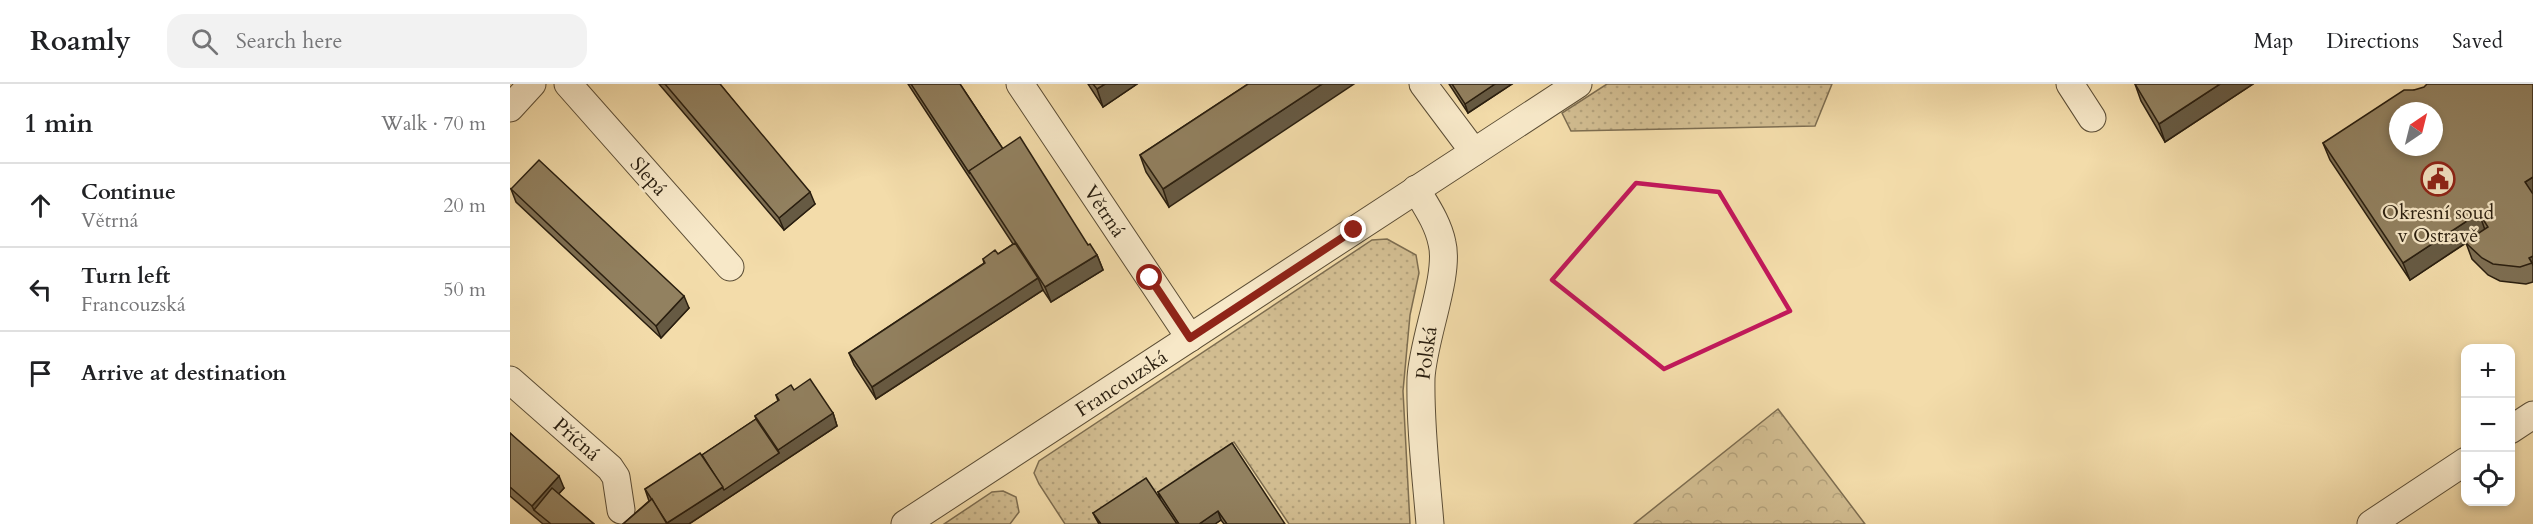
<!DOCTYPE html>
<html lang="en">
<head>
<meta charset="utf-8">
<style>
  :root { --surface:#fff; --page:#f2f2f2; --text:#202124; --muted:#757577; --line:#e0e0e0 }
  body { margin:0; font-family:Cardo,serif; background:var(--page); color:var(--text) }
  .controls { position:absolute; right:18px; bottom:18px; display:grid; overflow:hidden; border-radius:12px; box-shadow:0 3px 9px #0003 }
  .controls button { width:54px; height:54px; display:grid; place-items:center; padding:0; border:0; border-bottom:2px solid var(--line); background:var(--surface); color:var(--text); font:30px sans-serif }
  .compass { position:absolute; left:1879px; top:18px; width:54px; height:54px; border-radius:50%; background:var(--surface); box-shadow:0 3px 9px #0003; rotate:35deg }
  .stop { position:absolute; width:18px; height:18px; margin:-14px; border:4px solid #8f2418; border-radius:50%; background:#fff }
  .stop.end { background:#8f2418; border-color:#fff; box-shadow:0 2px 6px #0008 }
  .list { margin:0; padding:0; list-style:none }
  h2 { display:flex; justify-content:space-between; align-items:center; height:78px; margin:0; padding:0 24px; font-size:26px }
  h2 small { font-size:20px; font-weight:400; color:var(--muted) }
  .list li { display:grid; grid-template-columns:39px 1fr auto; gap:18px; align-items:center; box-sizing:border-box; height:84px; padding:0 24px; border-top:2px solid var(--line) }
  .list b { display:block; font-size:22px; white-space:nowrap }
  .list p { margin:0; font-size:20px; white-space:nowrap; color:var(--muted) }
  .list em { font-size:20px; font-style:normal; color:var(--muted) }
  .icon { flex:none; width:33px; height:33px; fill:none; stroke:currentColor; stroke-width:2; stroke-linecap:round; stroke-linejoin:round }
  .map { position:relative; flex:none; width:2023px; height:440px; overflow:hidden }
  header { display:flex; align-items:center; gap:36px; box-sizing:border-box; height:84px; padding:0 30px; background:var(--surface); border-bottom:2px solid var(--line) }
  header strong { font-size:28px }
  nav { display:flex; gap:33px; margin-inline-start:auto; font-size:21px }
  .search { width:420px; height:54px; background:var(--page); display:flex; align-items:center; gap:15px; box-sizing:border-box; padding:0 21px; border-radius:18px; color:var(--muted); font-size:22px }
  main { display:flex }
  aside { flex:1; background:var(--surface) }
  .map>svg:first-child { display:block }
</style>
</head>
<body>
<header>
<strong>Roamly</strong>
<div class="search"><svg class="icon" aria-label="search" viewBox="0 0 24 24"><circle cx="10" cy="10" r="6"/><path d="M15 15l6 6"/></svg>Search here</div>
<nav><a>Map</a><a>Directions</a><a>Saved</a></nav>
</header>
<main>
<aside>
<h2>1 min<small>Walk · 70 m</small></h2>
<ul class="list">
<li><svg class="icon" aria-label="ahead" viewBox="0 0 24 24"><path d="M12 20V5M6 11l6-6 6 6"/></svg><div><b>Continue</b><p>Větrná</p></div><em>20 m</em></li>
<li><svg class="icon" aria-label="left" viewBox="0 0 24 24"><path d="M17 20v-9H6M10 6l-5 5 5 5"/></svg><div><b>Turn left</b><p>Francouzská</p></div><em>50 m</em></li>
<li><svg class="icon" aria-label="arrive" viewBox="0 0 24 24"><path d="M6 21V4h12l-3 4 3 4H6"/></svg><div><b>Arrive at destination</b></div></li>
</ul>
</aside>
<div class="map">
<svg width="2023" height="440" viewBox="0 0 2023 440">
  <defs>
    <pattern id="grass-dots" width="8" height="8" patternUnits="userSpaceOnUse" patternTransform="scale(1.5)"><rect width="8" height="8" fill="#d1bc90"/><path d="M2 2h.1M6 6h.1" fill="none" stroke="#b3a17b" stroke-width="1.8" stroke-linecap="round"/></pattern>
    <pattern id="forest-crowns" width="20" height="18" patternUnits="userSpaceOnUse" patternTransform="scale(1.5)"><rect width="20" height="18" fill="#d1bc90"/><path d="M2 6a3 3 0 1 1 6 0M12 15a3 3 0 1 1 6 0" fill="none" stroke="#b3a17b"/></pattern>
  </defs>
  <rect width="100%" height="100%" fill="#f3dcaa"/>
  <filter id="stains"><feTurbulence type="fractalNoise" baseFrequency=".00333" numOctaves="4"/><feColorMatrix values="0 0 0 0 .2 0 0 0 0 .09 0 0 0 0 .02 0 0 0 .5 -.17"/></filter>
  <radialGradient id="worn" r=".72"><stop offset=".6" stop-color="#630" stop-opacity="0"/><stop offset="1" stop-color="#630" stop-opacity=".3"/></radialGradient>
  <g fill="url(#grass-dots)" stroke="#7d6d50" stroke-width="1.5">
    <polygon points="1097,0 1322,0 1305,42 1061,47 1052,29"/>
    <polygon points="877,155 906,171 909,189 900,231 893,307 900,440 779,440 724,358 679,387 651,417 585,433 589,440 555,440 529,400 524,389 529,377 862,156"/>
    <polygon points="493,407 506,413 509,428 500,440 434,440 482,408"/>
  </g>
  <polygon fill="url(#forest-crowns)" stroke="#7d6d50" stroke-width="1.5" points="1268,325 1355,440 1124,440"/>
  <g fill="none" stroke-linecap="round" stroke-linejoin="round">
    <g stroke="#5c4e36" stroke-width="29">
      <g id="minor">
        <polyline points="58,0 220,183"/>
        <polyline points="510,0 680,254"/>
        <polyline points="913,0 964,68"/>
        <polyline points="1560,0 1582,34"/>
        <polyline points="0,24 22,0"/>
        <path d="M906,105C916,122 928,139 932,159C940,191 913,255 911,294C910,342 916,391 920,440"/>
        <polyline points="0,296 100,384 106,393 111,426"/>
        <polyline points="2000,346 2023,331"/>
        <polyline points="395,440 1068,0"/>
        <polyline points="1861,440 1956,377"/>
      </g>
    </g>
    <use href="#minor" stroke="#f7e8c8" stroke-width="27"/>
  </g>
  <g fill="#7e6f53" stroke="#291e0f" stroke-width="1.5">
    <polygon points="149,0 210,0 305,120 274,146"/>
    <polygon points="398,0 450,0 493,65 587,171 593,186 541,218 533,206 366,315 344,281 339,269 474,179 473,175 488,170 503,160"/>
    <polygon points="578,0 627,0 593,23"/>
    <polygon points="738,0 659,123 636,88 630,71"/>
    <polygon points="939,0 1002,0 958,29"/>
    <polygon points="1625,0 1743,0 1655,58 1631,17"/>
    <polygon points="2023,0 2023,198 2016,200 1990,197 1978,191 1962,175 1956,159 1900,196 1820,76 1813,59 1904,6"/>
    <polygon points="1,105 179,224 151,254 6,118"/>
    <polygon points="284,306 323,329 327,342 179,440 113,440 139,417 135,405 192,371 246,335 245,332 268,317 266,311"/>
    <polygon points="0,349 54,404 48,410 84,440 33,440 0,412"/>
    <polygon points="648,408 775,440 714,440 711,436 705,440 589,440 583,429 650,414"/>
  </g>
  <g fill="#665a43" stroke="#291e0f" stroke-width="1.5">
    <polygon points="595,0 627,0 593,23 587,5"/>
    <polygon points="812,0 844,0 659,123 653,105"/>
    <polygon points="985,0 1002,0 958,29 955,20"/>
    <polygon points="1710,0 1743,0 1655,58 1649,40"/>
    <polygon points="2023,93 2023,114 2015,98"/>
    <polygon points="300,108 305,120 274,146 269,134"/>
    <polygon points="1969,129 1975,146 1900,196 1893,179"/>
    <polygon points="587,171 593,186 541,218 535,203"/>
    <polygon points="2023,172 2023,181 2019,174"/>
    <polygon points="528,194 533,206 366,315 362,303"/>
    <polygon points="174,212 179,224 151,254 146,242"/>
    <polygon points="323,329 327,342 179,440 157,440 157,439 213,403 269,369 268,366"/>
    <polygon points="49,392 54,404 30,431 24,426 22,422"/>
    <polygon points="708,427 711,436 705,440 689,440"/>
  </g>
  <g fill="#928160" stroke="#291e0f" stroke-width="1.5" fill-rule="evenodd">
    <polygon points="155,0 210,0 300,108 269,134"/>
    <polygon points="401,0 450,0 493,65 459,87 460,90"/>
    <polygon points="583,0 595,0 587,5"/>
    <polygon points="738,0 812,0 653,105 630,71"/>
    <polygon points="942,0 985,0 955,20"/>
    <polygon points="1625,0 1710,0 1649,40"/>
    <path d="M1917,0H2023V93L2015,98L2023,110V172L2019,174L2022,179L2010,183L1983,180L1972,174L1955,158L1978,143L1969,129L1893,179L1813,59L1894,6H1904L1914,3ZM1888,27H1924V63H1888Z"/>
    <polygon points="510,53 578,161 580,160 587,171 535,203 459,87"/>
    <polygon points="29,76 174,212 146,242 1,105"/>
    <polygon points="505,159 528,194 362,303 339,269 475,179 473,175 485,166 488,170"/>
    <polygon points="300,295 323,329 268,366 245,332 269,316 266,311 281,301 284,306"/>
    <polygon points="246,335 269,369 214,406 192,371"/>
    <polygon points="0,349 49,392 22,422 0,403"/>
    <polygon points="722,359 775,440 717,440 708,427 689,440 669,440 648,408"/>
    <polygon points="190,369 213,403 157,439 135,405"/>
    <polygon points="636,394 667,440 591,440 583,429"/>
    <polygon points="42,404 84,440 41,440 24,426"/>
    <polygon points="142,415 157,440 113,440"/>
  </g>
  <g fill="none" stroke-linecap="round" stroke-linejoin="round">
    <polyline stroke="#8f2418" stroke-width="8" points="640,194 680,254 844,146"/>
  </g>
  <path fill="none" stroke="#c2185b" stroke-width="4.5" stroke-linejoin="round" d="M1126,99L1209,108L1280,227L1154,285L1042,196Z"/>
  <defs>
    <g id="civic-ring" transform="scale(1.725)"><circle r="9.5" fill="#f7e8c8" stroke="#8f2418" stroke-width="1.5"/><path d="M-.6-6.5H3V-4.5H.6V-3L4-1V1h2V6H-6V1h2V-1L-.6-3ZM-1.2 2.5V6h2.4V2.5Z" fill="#8f2418"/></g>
  </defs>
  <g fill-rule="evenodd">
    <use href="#civic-ring" x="1928" y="95"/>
  </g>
  <g text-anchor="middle" stroke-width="4.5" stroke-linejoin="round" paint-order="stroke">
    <g font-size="20" fill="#291e0f" stroke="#f7e8c8">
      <text transform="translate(139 92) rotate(48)" y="7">Slepá</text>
      <text transform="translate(595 127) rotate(56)" y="7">Větrná</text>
      <text transform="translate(916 269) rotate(-82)" y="7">Polská</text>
      <text transform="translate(611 299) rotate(-33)" y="7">Francouzská</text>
      <text transform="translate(67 355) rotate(41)" y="7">Příčná</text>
    </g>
    <g font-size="20" fill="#291e0f" stroke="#f7e8c8">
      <text x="1928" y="135">Okresní soud<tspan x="1928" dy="23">v Ostravě</tspan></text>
    </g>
  </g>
  <rect width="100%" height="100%" filter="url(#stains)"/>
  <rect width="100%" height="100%" fill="url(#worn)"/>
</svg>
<div class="controls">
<button>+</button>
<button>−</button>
<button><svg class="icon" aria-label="locate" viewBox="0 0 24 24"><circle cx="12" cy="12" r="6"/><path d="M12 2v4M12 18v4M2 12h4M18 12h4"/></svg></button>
</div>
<svg class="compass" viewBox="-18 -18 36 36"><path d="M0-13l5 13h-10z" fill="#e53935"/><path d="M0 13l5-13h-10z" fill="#757577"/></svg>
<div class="stop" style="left:640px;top:194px"></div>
<div class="stop end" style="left:844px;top:146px"></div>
</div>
</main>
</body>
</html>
